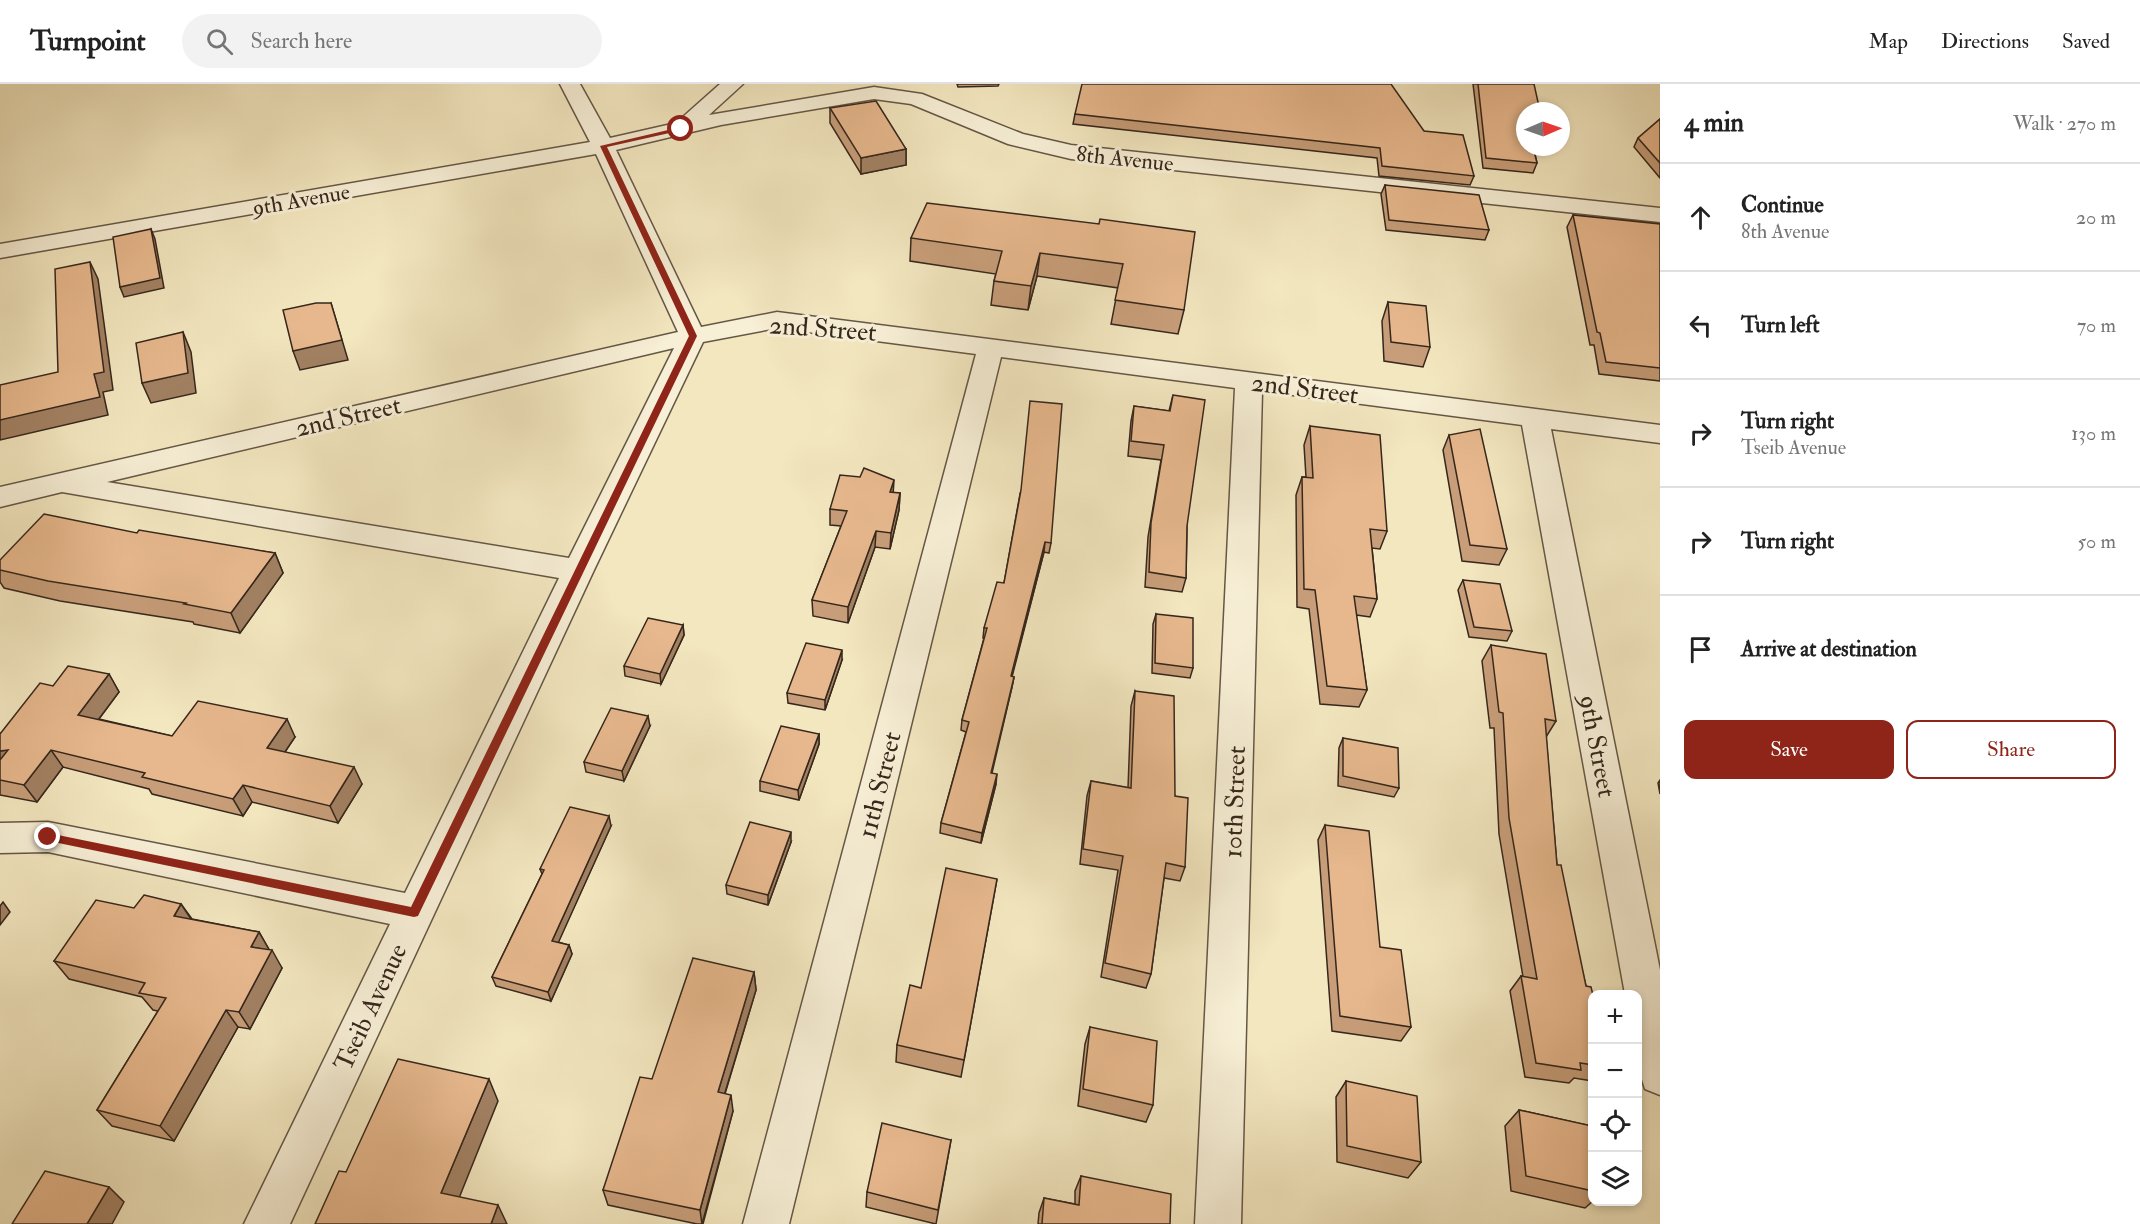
<!DOCTYPE html>
<html lang="en">
<head>
<meta charset="utf-8">
<style>
  :root { --surface:#fff; --page:#f2f2f2; --text:#222; --muted:#767676; --line:#e0e0e0; --accent:#8f2418 }
  body { margin:0; font-family:"IM FELL Double Pica",serif; background:var(--page); color:var(--text) }
  .controls { position:absolute; right:18px; bottom:18px; display:grid; overflow:hidden; border-radius:12px; box-shadow:0 3px 9px #0003 }
  .controls button { width:54px; height:54px; display:grid; place-items:center; padding:0; border:0; border-bottom:2px solid var(--line); background:var(--surface); color:var(--text); font:30px sans-serif }
  .compass { position:absolute; left:1516px; top:18px; width:54px; height:54px; border-radius:50%; background:var(--surface); box-shadow:0 3px 9px #0003; rotate:88deg }
  .stop { position:absolute; width:18px; height:18px; margin:-14px; border:4px solid #8f2418; border-radius:50%; background:#fff }
  .stop.end { background:#8f2418; border-color:#fff; box-shadow:0 2px 6px #0008 }
  .list { margin:0; padding:0; list-style:none }
  h2 { display:flex; justify-content:space-between; align-items:center; height:78px; margin:0; padding:0 24px; font-size:26px }
  h2 small { font-size:20px; font-weight:400; color:var(--muted) }
  .list li { display:grid; grid-template-columns:39px 1fr auto; gap:18px; align-items:center; box-sizing:border-box; height:108px; padding:0 24px; border-top:2px solid var(--line) }
  .list b { display:block; font-size:22px; white-space:nowrap }
  .list p { margin:0; font-size:20px; white-space:nowrap; color:var(--muted) }
  .list em { font-size:20px; font-style:normal; color:var(--muted) }
  .actions { display:flex; gap:12px; padding:18px 24px }
  .actions a { flex:1; padding:14px 0; border:2px solid var(--accent); border-radius:12px; text-align:center; font-size:21px; color:var(--accent) }
  .actions .main { background:var(--accent); color:#fff }
  .icon { flex:none; width:33px; height:33px; fill:none; stroke:currentColor; stroke-width:2; stroke-linecap:round; stroke-linejoin:round }
  .map { position:relative; flex:none; width:1660px; height:1140px; overflow:hidden }
  header { display:flex; align-items:center; gap:36px; box-sizing:border-box; height:84px; padding:0 30px; background:var(--surface); border-bottom:2px solid var(--line) }
  header strong { font-size:28px }
  nav { display:flex; gap:33px; margin-inline-start:auto; font-size:21px }
  .search { width:420px; height:54px; background:var(--page); display:flex; align-items:center; gap:15px; box-sizing:border-box; padding:0 21px; border-radius:33px; color:var(--muted); font-size:22px }
  main { display:flex }
  aside { flex:1; background:var(--surface) }
  .map>svg:first-child { display:block }
</style>
</head>
<body>
<header>
<strong>Turnpoint</strong>
<div class="search"><svg class="icon" aria-label="search" viewBox="0 0 24 24"><circle cx="10" cy="10" r="6"/><path d="M15 15l6 6"/></svg>Search here</div>
<nav><a>Map</a><a>Directions</a><a>Saved</a></nav>
</header>
<main>
<div class="map">
<svg width="1660" height="1140" viewBox="0 0 1660 1140">
  <rect width="100%" height="100%" fill="#f3e7c0"/>
  <filter id="stains"><feTurbulence type="fractalNoise" baseFrequency=".00333" numOctaves="4"/><feColorMatrix values="0 0 0 0 .2 0 0 0 0 .09 0 0 0 0 .02 0 0 0 .5 -.17"/></filter>
  <radialGradient id="worn" r=".72"><stop offset=".6" stop-color="#630" stop-opacity="0"/><stop offset="1" stop-color="#630" stop-opacity=".3"/></radialGradient>
  <g fill="none" stroke-linecap="round" stroke-linejoin="round">
    <g stroke="#655745" stroke-width="3">
      <path id="minor" d="M560,0H580L610,54L676,39L720,0H743L709,31L874,3L922,10L1023,50L1071,61L1660,124V138L1071,75L1008,60L911,20L874,15L721,41L616,66L701,243L777,228L1660,341V359L1551,345L1660,886V1011L1645,1005L1638,983V910H1625L1522,341L1262,307L1241,1140H1195L1235,304L1001,273L789,1140H743L976,270L777,244L703,258L594,486L290,1140H244L390,840L48,768L0,769V739L48,738L405,809L559,494L62,408L0,423V403L678,248L596,70L0,174V160L590,58ZM674,264L569,474L107,398Z"/>
    </g>
    <use href="#minor" fill="#f7efd6" fill-rule="evenodd"/>
  </g>
  <g fill="#c79e79" stroke="#36271c" stroke-width="1.5">
    <polygon points="957,0 999,0 998,2 958,3"/>
    <polygon points="1473,0 1534,0 1525,27 1537,79 1533,89 1483,84"/>
    <polygon points="830,24 906,65 906,81 861,90 830,39"/>
    <polygon points="1075,30 1424,47 1474,92 1470,101 1379,92 1377,74 1073,40"/>
    <polygon points="1660,35 1660,94 1634,63 1638,54"/>
    <polygon points="1385,101 1489,146 1485,156 1386,146 1381,110"/>
    <polygon points="1573,131 1660,140 1660,297 1599,290 1594,261 1590,261 1567,143"/>
    <polygon points="1099,140 1184,226 1178,250 1111,240 1118,204 1037,192 1028,226 991,221 994,197 996,190 910,177 911,154"/>
    <polygon points="1388,218 1430,263 1423,283 1384,277 1382,237"/>
    <polygon points="1173,311 1187,442 1186,494 1182,508 1145,503 1148,453 1161,376 1128,372 1131,337 1134,322 1169,327"/>
    <polygon points="1310,342 1387,447 1380,465 1372,464 1377,515 1370,533 1356,531 1367,606 1359,623 1320,620 1309,525 1297,523 1296,411 1302,393 1306,393 1304,361"/>
    <polygon points="1449,351 1507,465 1499,481 1462,477 1443,366"/>
    <polygon points="894,409 900,409 899,426 890,465 875,463 848,539 813,532 812,516 841,442 830,441 830,425"/>
    <polygon points="1020,410 1051,459 1049,469 1044,468 1012,593 1014,593 1012,603 992,689 996,700 981,759 940,749 941,739 966,648 961,646 962,636 984,554 983,554 984,544 1004,499"/>
    <polygon points="137,449 275,469 283,489 240,549 194,540 193,538 60,517 4,504 0,498 0,476"/>
    <polygon points="1463,496 1512,547 1507,557 1469,553 1458,506"/>
    <polygon points="1156,530 1193,584 1190,594 1152,589 1153,540"/>
    <polygon points="683,541 684,551 661,600 625,592 624,582"/>
    <polygon points="1491,561 1556,637 1546,653 1557,781 1586,902 1593,911 1593,997 1574,994 1569,999 1525,993 1510,907 1521,892 1523,893 1499,750 1494,644 1490,644 1482,577"/>
    <polygon points="842,576 825,626 788,619 787,609"/>
    <polygon points="109,590 119,608 99,635 172,652 295,653 285,668 362,700 338,739 252,718 243,732 152,710 149,705 63,683 37,718 0,711 0,650 53,602"/>
    <polygon points="1135,607 1175,712 1185,783 1180,797 1164,794 1151,890 1146,904 1101,893 1118,786 1080,780 1087,712 1091,697 1128,704 1131,622"/>
    <polygon points="650,642 624,697 586,688 584,678"/>
    <polygon points="819,650 819,660 799,716 760,707 760,697"/>
    <polygon points="1343,654 1399,704 1394,713 1338,702 1339,664"/>
    <polygon points="1660,696 1660,710 1658,699"/>
    <polygon points="1325,741 1380,863 1411,943 1401,957 1332,947 1318,756"/>
    <polygon points="611,742 558,858 569,861 572,870 551,917 496,902 492,893 542,790 540,785"/>
    <polygon points="791,758 768,821 727,810 726,801"/>
    <polygon points="997,795 961,993 896,978 897,961 921,904"/>
    <polygon points="181,820 192,835 259,848 269,866 282,884 250,945 238,943 174,1057 112,1042 97,1026 158,927 153,926 142,913 69,895 54,877 134,824"/>
    <polygon points="754,888 756,906 725,1010 733,1027 703,1140 697,1140 608,1121 603,1106 652,995"/>
    <polygon points="1090,943 1153,1021 1146,1038 1078,1022 1085,960"/>
    <polygon points="1346,997 1421,1078 1408,1094 1337,1078 1336,1013"/>
    <polygon points="1519,1026 1592,1042 1593,1117 1585,1124 1511,1107 1505,1042"/>
    <polygon points="951,1056 936,1140 866,1123 867,1108"/>
    <polygon points="1081,1092 1170,1140 1038,1140 1039,1129 1044,1114 1075,1120 1075,1107"/>
  </g>
  <g fill="#a28163" stroke="#36271c" stroke-width="1.5">
    <polygon points="906,65 906,81 861,90 861,74"/>
    <polygon points="151,145 155,155 164,204 124,213 120,203"/>
    <polygon points="1040,169 1037,192 1028,226 1031,202"/>
    <polygon points="90,178 98,195 113,306 103,308 108,331 0,356 0,336 94,290"/>
    <polygon points="331,219 348,276 300,286 293,267"/>
    <polygon points="183,248 191,268 196,309 151,319 142,299"/>
    <polygon points="894,396 893,412 890,408"/>
    <polygon points="900,409 899,426 890,465 891,449"/>
    <polygon points="876,447 875,463 848,539 848,523"/>
    <polygon points="1045,458 1044,468 1009,602 1011,592"/>
    <polygon points="275,469 283,489 240,549 231,529"/>
    <polygon points="683,541 684,551 661,600 660,590"/>
    <polygon points="842,566 842,576 825,626 825,616"/>
    <polygon points="109,590 119,608 89,648 78,631"/>
    <polygon points="1014,593 1012,603 989,698 991,689"/>
    <polygon points="648,632 650,642 624,697 622,687"/>
    <polygon points="287,635 295,653 276,681 267,664"/>
    <polygon points="819,650 819,660 799,716 798,706"/>
    <polygon points="8,666 0,686 0,667"/>
    <polygon points="51,666 63,683 37,718 24,701"/>
    <polygon points="354,683 362,700 338,739 330,722"/>
    <polygon points="997,690 996,700 981,759 982,749"/>
    <polygon points="243,701 252,718 243,732 233,715"/>
    <polygon points="609,732 611,742 555,866 552,857"/>
    <polygon points="791,748 791,758 768,821 768,811"/>
    <polygon points="3,818 10,828 0,841 0,822"/>
    <polygon points="181,820 193,838 174,832"/>
    <polygon points="259,848 270,867 251,863"/>
    <polygon points="569,861 572,870 551,917 548,908"/>
    <polygon points="272,866 282,884 250,945 239,928"/>
    <polygon points="754,888 756,906 720,1025 718,1008"/>
    <polygon points="226,926 238,943 174,1057 160,1042"/>
    <polygon points="489,995 498,1017 453,1129 441,1109"/>
    <polygon points="731,1011 733,1027 702,1140 700,1126"/>
    <polygon points="109,1103 124,1118 112,1140 87,1140"/>
    <polygon points="498,1121 507,1140 491,1140"/>
  </g>
  <g fill="#e7b88d" stroke="#36271c" stroke-width="1.5">
    <polygon points="1082,0 1391,0 1424,47 1463,51 1474,92 1382,82 1380,64 1075,30"/>
    <polygon points="1478,0 1534,0 1540,27 1525,27 1525,63 1533,63 1537,79 1486,74"/>
    <polygon points="876,17 906,65 861,74 830,24"/>
    <polygon points="1660,35 1660,79 1638,54"/>
    <polygon points="1385,101 1479,111 1489,146 1389,136"/>
    <polygon points="927,119 1099,140 1100,135 1195,148 1184,226 1115,216 1123,180 1040,169 1031,202 994,197 1002,167 911,154"/>
    <polygon points="1573,131 1660,140 1660,284 1606,278 1600,249 1597,248"/>
    <polygon points="151,145 160,194 120,203 113,153"/>
    <polygon points="90,178 104,288 94,290 100,313 0,336 0,301 58,288 55,185"/>
    <polygon points="1388,218 1426,222 1430,263 1391,258"/>
    <polygon points="316,219 331,219 342,256 293,267 283,226"/>
    <polygon points="183,248 188,289 142,299 136,259"/>
    <polygon points="1173,311 1205,316 1187,442 1186,494 1149,488 1151,439 1164,361 1131,357 1134,322 1170,327"/>
    <polygon points="1030,317 1062,320 1051,459 1045,458 1011,592 1014,593 991,689 997,690 982,749 941,739 969,638 962,636 987,544 984,544 997,498 1004,499 1021,406"/>
    <polygon points="1310,342 1380,351 1387,447 1370,445 1377,515 1354,512 1367,606 1327,602 1315,506 1304,505 1302,393 1313,394"/>
    <polygon points="1480,345 1507,465 1470,461 1449,351"/>
    <polygon points="864,384 894,396 890,408 900,409 891,449 876,447 848,523 812,516 847,427 830,425 840,391 860,393"/>
    <polygon points="44,430 137,449 139,446 275,469 231,529 184,520 186,519 48,497 0,486 0,476"/>
    <polygon points="1463,496 1500,500 1512,547 1474,543"/>
    <polygon points="1156,530 1193,534 1193,584 1155,579"/>
    <polygon points="648,534 683,541 660,590 624,582"/>
    <polygon points="806,559 842,566 825,616 787,609"/>
    <polygon points="1491,561 1546,570 1556,637 1545,635 1557,781 1561,781 1586,902 1591,903 1593,911 1593,981 1580,979 1581,986 1536,979 1521,892 1537,895 1509,734 1503,629 1499,628"/>
    <polygon points="68,582 109,590 78,631 172,652 198,617 287,635 267,664 354,683 330,722 243,701 233,715 142,693 145,689 51,666 24,701 0,696 0,676 8,666 0,667 0,650 40,599 53,602"/>
    <polygon points="1135,607 1174,612 1175,712 1188,714 1185,783 1166,779 1151,890 1105,879 1123,772 1083,765 1091,697 1131,704"/>
    <polygon points="611,624 648,632 622,687 584,678"/>
    <polygon points="781,642 819,650 798,706 760,697"/>
    <polygon points="1343,654 1398,664 1399,704 1343,692"/>
    <polygon points="570,723 609,732 552,857 569,861 548,908 492,893 544,786 540,785"/>
    <polygon points="750,738 791,748 768,811 726,801"/>
    <polygon points="1325,741 1369,747 1380,863 1401,866 1411,943 1340,932"/>
    <polygon points="946,784 997,795 964,976 897,961 910,901 921,904"/>
    <polygon points="144,811 181,820 174,832 259,848 251,863 272,866 239,928 226,926 160,1042 97,1026 166,914 139,909 145,899 54,877 96,816 134,824"/>
    <polygon points="693,874 754,888 718,1008 731,1011 700,1126 603,1106 640,993 652,995"/>
    <polygon points="1090,943 1157,957 1153,1021 1083,1005"/>
    <polygon points="398,975 489,995 441,1109 498,1121 491,1140 315,1140 339,1087 346,1088"/>
    <polygon points="1346,997 1417,1012 1421,1078 1347,1062"/>
    <polygon points="1519,1026 1592,1042 1593,1107 1526,1092"/>
    <polygon points="882,1039 951,1056 938,1126 867,1108"/>
    <polygon points="45,1087 109,1103 87,1140 12,1140"/>
    <polygon points="1081,1092 1171,1110 1170,1140 1042,1140 1044,1114 1079,1121"/>
  </g>
  <polygon fill="#8f2418" points="681,43 683,46 607,63 697,252 418,832 414,833 44,756 44,750 48,749 411,823 689,252 600,62"/>
  <g text-anchor="middle" stroke-width="6" stroke-linejoin="round" paint-order="stroke">
    <g font-size="22" fill="#36271c" stroke="#f7efd6">
      <text transform="translate(1125 74) rotate(6)" y="8">8th Avenue</text>
      <text transform="translate(301 115) rotate(-10)" y="8">9th Avenue</text>
    </g>
    <g font-size="26" fill="#36271c" stroke="#f7efd6">
      <text transform="translate(823 244) rotate(4)" y="9">2nd Street</text>
      <text transform="translate(1305 304) rotate(7)" y="9">2nd Street</text>
      <text transform="translate(348 332) rotate(-13)" y="9">2nd Street</text>
      <text transform="translate(1598 662) rotate(79)" y="9">9th Street</text>
      <text transform="translate(879 701) rotate(-76)" y="9">11th Street</text>
      <text transform="translate(1234 718) rotate(-88)" y="9">10th Street</text>
      <text transform="translate(370 923) rotate(-65)" y="9">Tseib Avenue</text>
    </g>
  </g>
  <rect width="100%" height="100%" filter="url(#stains)"/>
  <rect width="100%" height="100%" fill="url(#worn)"/>
</svg>
<div class="controls">
<button>+</button>
<button>−</button>
<button><svg class="icon" aria-label="locate" viewBox="0 0 24 24"><circle cx="12" cy="12" r="6"/><path d="M12 2v4M12 18v4M2 12h4M18 12h4"/></svg></button>
<button><svg class="icon" aria-label="layers" viewBox="0 0 24 24"><path d="M12 4l9 5-9 5-9-5zM3 14l9 5 9-5"/></svg></button>
</div>
<svg class="compass" viewBox="-18 -18 36 36"><path d="M0-13l5 13h-10z" fill="#e53935"/><path d="M0 13l5-13h-10z" fill="#767676"/></svg>
<div class="stop" style="left:681px;top:45px"></div>
<div class="stop end" style="left:48px;top:753px"></div>
</div>
<aside>
<h2>4 min<small>Walk · 270 m</small></h2>
<ul class="list">
<li><svg class="icon" aria-label="ahead" viewBox="0 0 24 24"><path d="M12 20V5M6 11l6-6 6 6"/></svg><div><b>Continue</b><p>8th Avenue</p></div><em>20 m</em></li>
<li><svg class="icon" aria-label="left" viewBox="0 0 24 24"><path d="M17 20v-9H6M10 6l-5 5 5 5"/></svg><div><b>Turn left</b></div><em>70 m</em></li>
<li><svg class="icon" aria-label="right" viewBox="0 0 24 24"><path d="M7 20v-9h11M14 6l5 5-5 5"/></svg><div><b>Turn right</b><p>Tseib Avenue</p></div><em>130 m</em></li>
<li><svg class="icon" aria-label="right" viewBox="0 0 24 24"><path d="M7 20v-9h11M14 6l5 5-5 5"/></svg><div><b>Turn right</b></div><em>50 m</em></li>
<li><svg class="icon" aria-label="arrive" viewBox="0 0 24 24"><path d="M6 21V4h12l-3 4 3 4H6"/></svg><div><b>Arrive at destination</b></div></li>
</ul>
<div class="actions"><a class="main">Save</a><a>Share</a></div>
</aside>
</main>
</body>
</html>
